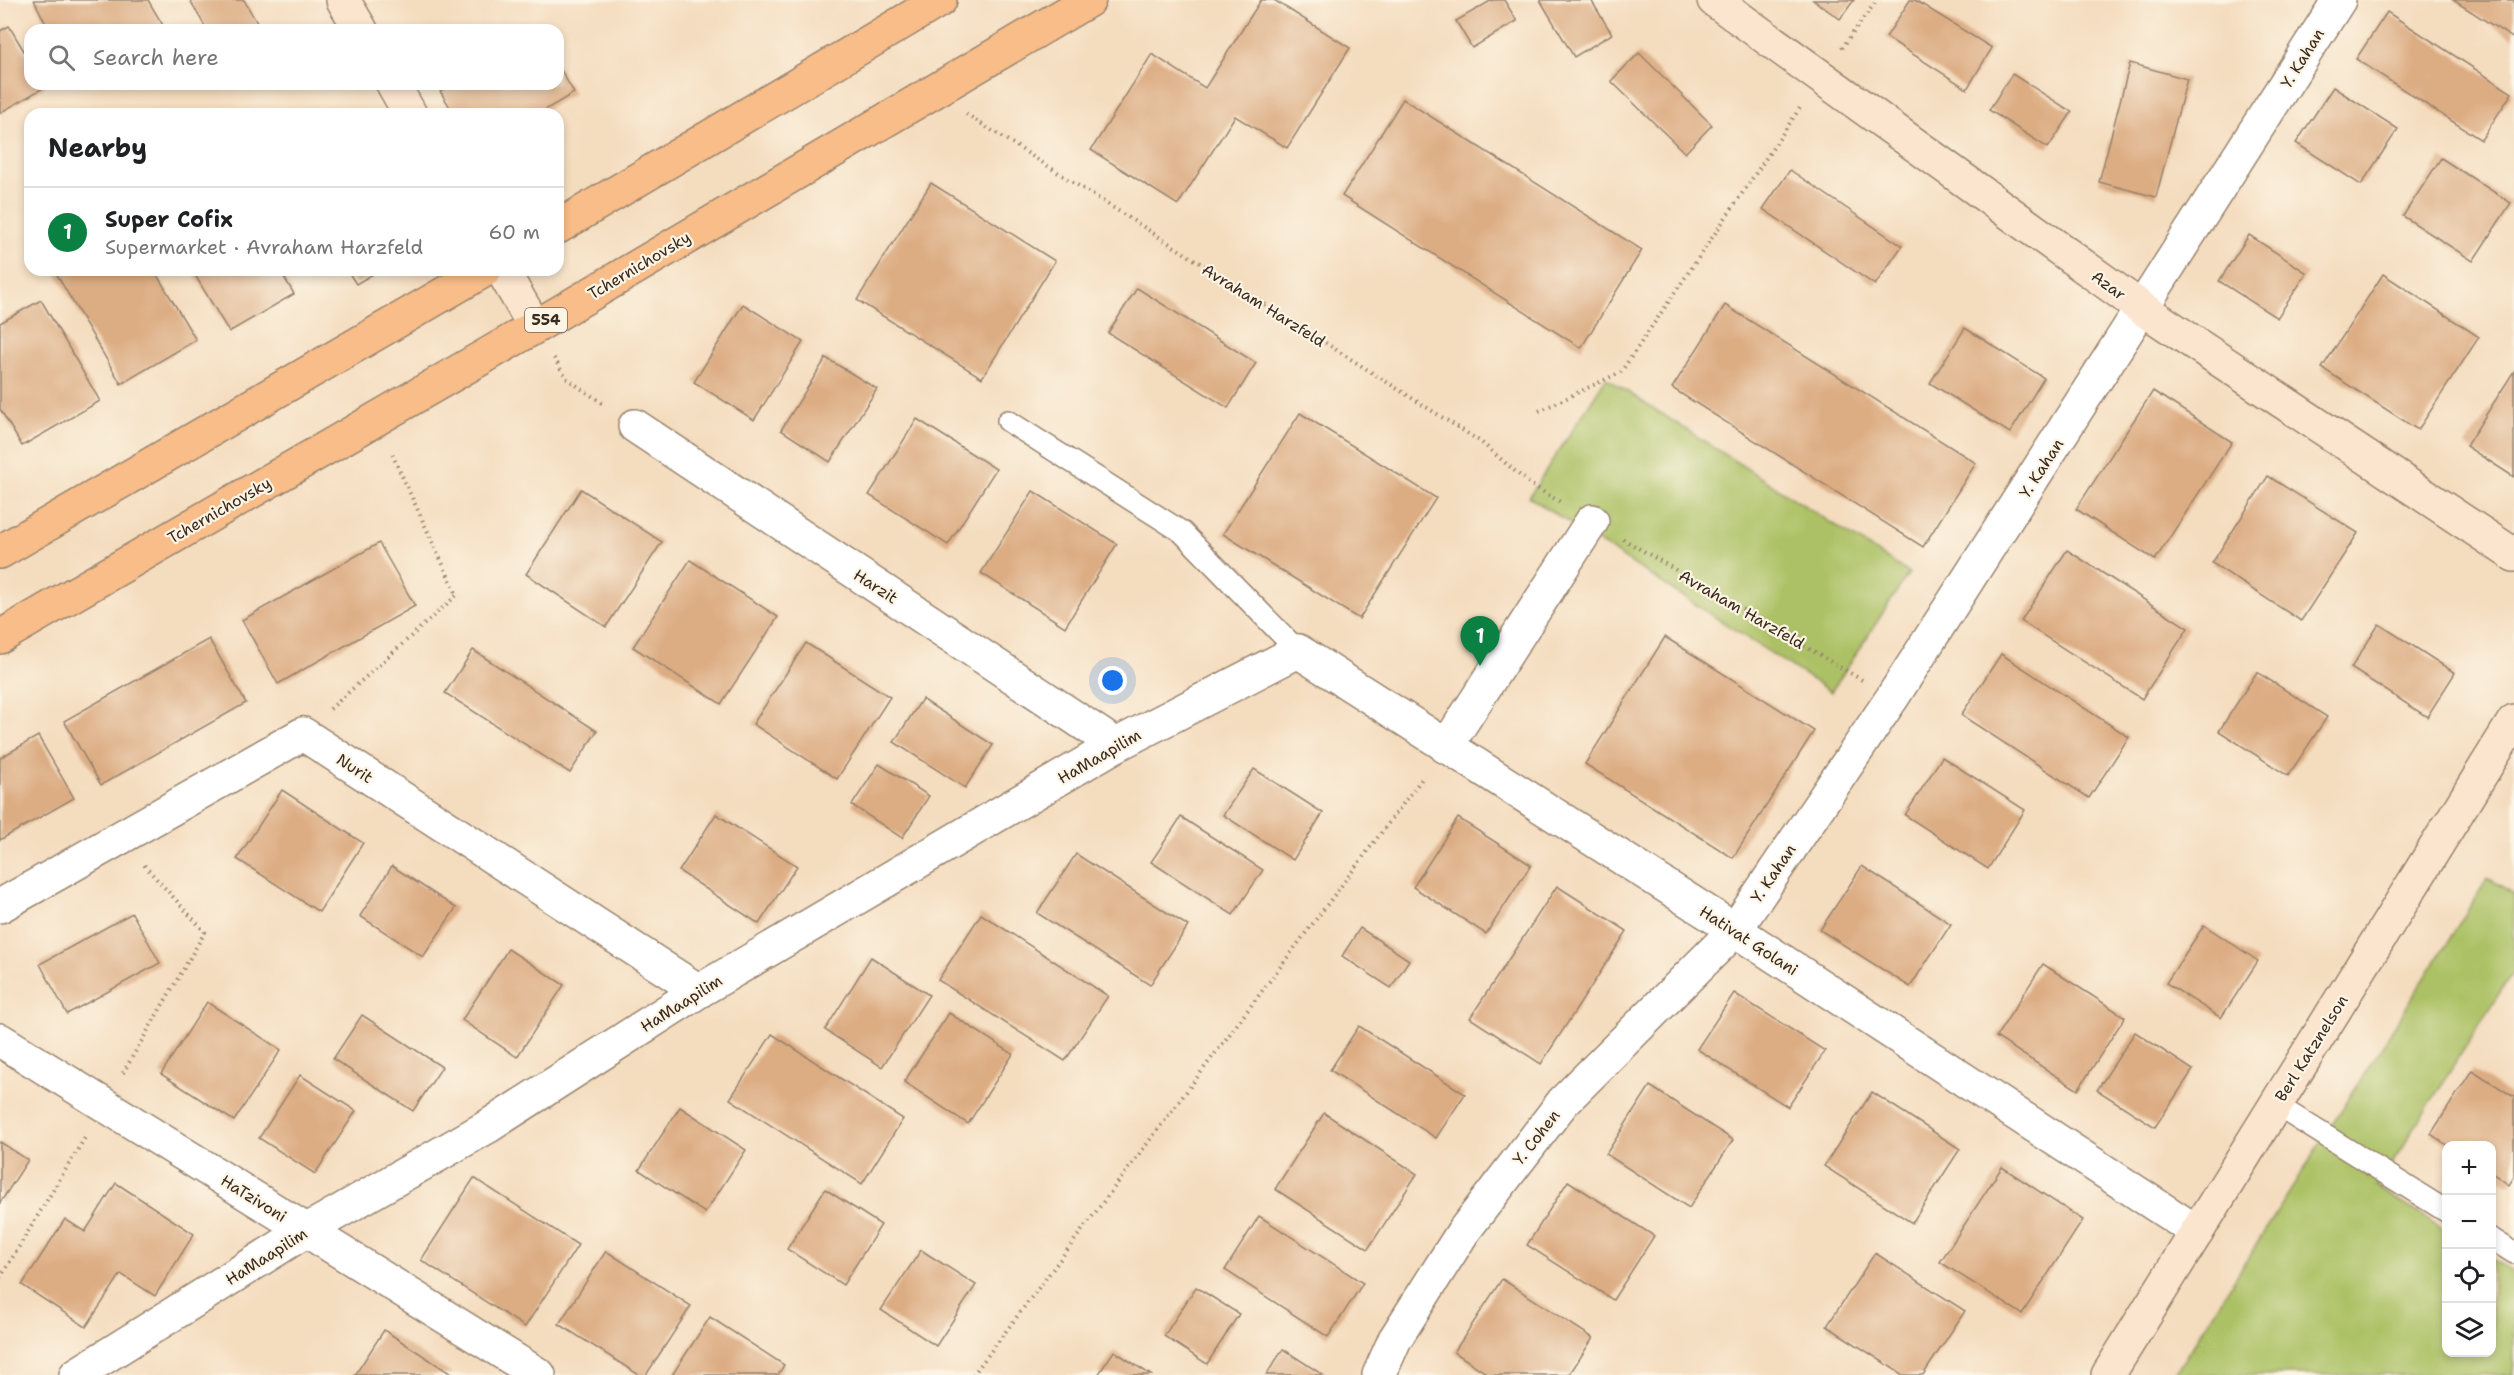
<!DOCTYPE html>
<html lang="en">
<head>
<meta charset="utf-8">
<style>
  :root { --surface:#fff; --page:#f2f2f2; --text:#202124; --muted:#757577; --line:#e0e0e0; --accent:#0b8043 }
  body { margin:0; font-family:"Shantell Sans",sans-serif; background:var(--page); color:var(--text) }
  .controls { position:absolute; right:18px; bottom:18px; display:grid; overflow:hidden; border-radius:12px; box-shadow:0 3px 9px #0003 }
  .controls button { width:54px; height:54px; display:grid; place-items:center; padding:0; border:0; border-bottom:2px solid var(--line); background:var(--surface); color:var(--text); font:30px sans-serif }
  .you { position:absolute; left:1113px; top:681px; width:21px; height:21px; margin:-15px; border:4px solid #fff; border-radius:50%; background:#1a73e8; box-shadow:0 0 0 9px #1a73e833 }
  .badge { display:grid; place-items:center; width:39px; height:39px; border-radius:50%; background:var(--accent); color:#fff; font-size:20px; font-weight:700 }
  .pin { position:absolute; translate:-50% -50px; filter:drop-shadow(0 2px 3px #0008) }
  .pin::after { content:''; position:absolute; top:32px; width:21px; height:18px; background:inherit; clip-path:polygon(0 0,100% 0,50% 100%) }
  .list { margin:0; padding:0; list-style:none }
  h2 { display:flex; justify-content:space-between; align-items:center; height:78px; margin:0; padding:0 24px; font-size:26px }
  h2 small { font-size:20px; font-weight:400; color:var(--muted) }
  .list li { display:grid; grid-template-columns:39px 1fr auto; gap:18px; align-items:center; box-sizing:border-box; height:90px; padding:0 24px; border-top:2px solid var(--line) }
  .list b { display:block; font-size:22px; white-space:nowrap }
  .list p { margin:0; font-size:20px; white-space:nowrap; color:var(--muted) }
  .list em { font-size:20px; font-style:normal; color:var(--muted) }
  .icon { flex:none; width:33px; height:33px; fill:none; stroke:currentColor; stroke-width:2; stroke-linecap:round; stroke-linejoin:round }
  .map { position:relative; flex:none; width:2514px; height:1375px; overflow:hidden }
  .search { position:absolute; background:var(--surface); box-shadow:0 3px 9px #0003; left:24px; top:24px; width:540px; height:66px; display:flex; align-items:center; gap:15px; box-sizing:border-box; padding:0 21px; border-radius:18px; color:var(--muted); font-size:22px }
  .panel { position:absolute; background:var(--surface); box-shadow:0 3px 9px #0003; left:24px; top:108px; width:540px; height:168px; border-radius:18px }
  .map>svg:first-child { display:block }
</style>
</head>
<body>
<div class="map">
<svg width="2514" height="1375" viewBox="0 0 2514 1375">
  <rect width="100%" height="100%" fill="#fcf5e5"/>
  <filter id="ink" filterUnits="userSpaceOnUse"><feTurbulence type="fractalNoise" baseFrequency=".0167" numOctaves="2"/><feDisplacementMap in="SourceGraphic" scale="12" xChannelSelector="R" yChannelSelector="G"/><feConvolveMatrix kernelMatrix="1 2 1 2 8 2 1 2 1" color-interpolation-filters="sRGB"/></filter>
  <filter id="wash" filterUnits="userSpaceOnUse"><feTurbulence type="fractalNoise" baseFrequency=".008" numOctaves="4" result="noise"/><feDisplacementMap in="SourceGraphic" scale="24" xChannelSelector="R" yChannelSelector="G"/><feGaussianBlur stdDeviation="1.35" result="paint"/><feColorMatrix in="noise" values="0 0 0 0 0 0 0 0 0 0 0 0 0 0 0 0 0 1.4 0 .05"/><feComposite in="paint" operator="in"/></filter>
  <g filter="url(#wash)">
    <rect width="100%" height="100%" fill="#f4dcbe"/>
    <g fill="#acc165" stroke="#747642" stroke-width="1.5">
      <polygon points="1606,378 1909,573 1831,692 1529,497"/>
      <polygon points="2488,878 2514,894 2514,970 2377,1187 2446,1231 2446,1352 2492,1352 2492,1259 2514,1273 2514,1375 2174,1375"/>
    </g>
    <g id="blocks">
      <g fill="#dcac82">
        <polygon points="34,0 148,0 164,27 159,30 49,30"/>
        <polygon points="190,0 244,0 261,30 207,30"/>
        <polygon points="1261,0 1274,0 1350,48 1287,148 1235,116 1178,205 1091,150 1152,54 1205,88"/>
        <polygon points="1492,0 1504,0 1517,21 1472,48 1456,21"/>
        <polygon points="1540,0 1591,0 1612,34 1574,57"/>
        <polygon points="1813,0 1854,0 1840,19"/>
        <polygon points="1910,0 1915,0 1992,48 1967,89 1886,37"/>
        <polygon points="2453,0 2514,0 2514,39"/>
        <polygon points="2387,12 2512,93 2481,140 2356,59"/>
        <polygon points="9,26 30,61 30,84 44,84 45,87 0,113 0,31"/>
        <polygon points="1639,53 1712,125 1685,153 1611,81"/>
        <polygon points="2130,63 2187,79 2156,197 2099,182"/>
        <polygon points="558,65 574,93 538,114 454,114 440,91 452,84 558,84"/>
        <polygon points="2012,74 2072,112 2048,148 1989,110"/>
        <polygon points="2333,87 2398,129 2361,185 2296,143"/>
        <polygon points="1403,99 1642,250 1581,348 1342,196"/>
        <polygon points="2441,158 2511,203 2473,261 2403,216"/>
        <polygon points="1790,170 1902,246 1875,285 1763,209"/>
        <polygon points="931,183 1055,261 982,378 857,300"/>
        <polygon points="2249,235 2307,273 2277,318 2219,281"/>
        <polygon points="54,270 154,270 196,340 121,384"/>
        <polygon points="192,270 280,270 294,294 229,332"/>
        <polygon points="347,270 380,270 356,284"/>
        <polygon points="2383,274 2479,337 2418,430 2322,368"/>
        <polygon points="1137,288 1256,363 1228,408 1108,333"/>
        <polygon points="41,300 100,401 22,446 0,409 0,323"/>
        <polygon points="743,304 803,342 754,420 694,382"/>
        <polygon points="1725,305 1976,463 1923,547 1672,388"/>
        <polygon points="1965,328 2044,378 2010,433 1930,383"/>
        <polygon points="826,358 877,389 830,462 781,430"/>
        <polygon points="2514,371 2514,477 2466,446"/>
        <polygon points="2153,391 2232,442 2155,560 2076,509"/>
        <polygon points="1300,413 1436,498 1359,619 1223,534"/>
        <polygon points="917,419 996,469 948,545 869,495"/>
        <polygon points="2268,476 2358,533 2301,621 2212,563"/>
        <polygon points="581,489 662,542 606,627 526,574"/>
        <polygon points="1033,491 1117,544 1065,627 981,573"/>
        <polygon points="379,543 415,606 278,684 242,620"/>
        <polygon points="2067,550 2188,628 2142,699 2021,621"/>
        <polygon points="690,560 778,617 721,704 633,647"/>
        <polygon points="2379,624 2455,673 2427,717 2351,668"/>
        <polygon points="1665,637 1814,731 1733,858 1585,764"/>
        <polygon points="209,639 246,703 101,785 64,721"/>
        <polygon points="806,643 890,697 837,779 753,724"/>
        <polygon points="473,650 597,731 570,773 445,693"/>
        <polygon points="2001,654 2129,737 2089,798 1961,715"/>
        <polygon points="2257,672 2327,717 2288,776 2219,731"/>
        <polygon points="922,699 993,745 965,788 894,742"/>
        <polygon points="38,736 74,798 0,840 0,758"/>
        <polygon points="1942,757 2025,810 1988,869 1905,815"/>
        <polygon points="879,764 929,796 902,838 852,805"/>
        <polygon points="1254,769 1323,813 1293,860 1223,815"/>
        <polygon points="282,790 363,843 319,912 237,859"/>
        <polygon points="716,814 797,866 759,924 679,871"/>
        <polygon points="1181,817 1263,870 1233,915 1151,862"/>
        <polygon points="1458,818 1531,865 1486,934 1413,887"/>
        <polygon points="1076,854 1188,926 1150,985 1037,913"/>
        <polygon points="392,866 456,908 423,957 360,916"/>
        <polygon points="1862,866 1951,924 1910,987 1820,930"/>
        <polygon points="1557,886 1627,931 1541,1064 1470,1018"/>
        <polygon points="132,913 160,963 67,1014 40,964"/>
        <polygon points="981,914 1108,996 1065,1061 938,980"/>
        <polygon points="2204,925 2258,961 2221,1018 2166,983"/>
        <polygon points="1360,928 1409,960 1391,988 1342,956"/>
        <polygon points="508,949 564,985 517,1057 462,1020"/>
        <polygon points="871,957 929,995 882,1067 825,1030"/>
        <polygon points="2043,964 2125,1017 2078,1090 1996,1037"/>
        <polygon points="1734,993 1825,1051 1788,1107 1697,1049"/>
        <polygon points="207,1002 281,1050 234,1121 161,1074"/>
        <polygon points="949,1013 1013,1054 968,1124 904,1082"/>
        <polygon points="362,1015 442,1067 413,1111 333,1059"/>
        <polygon points="1359,1026 1465,1094 1436,1138 1330,1070"/>
        <polygon points="2135,1032 2193,1070 2155,1127 2097,1090"/>
        <polygon points="772,1034 903,1119 862,1184 730,1099"/>
        <polygon points="2472,1070 2514,1097 2514,1177 2509,1185 2492,1173 2492,1146 2448,1146 2431,1134"/>
        <polygon points="300,1075 356,1111 315,1174 259,1138"/>
        <polygon points="1650,1086 1733,1140 1689,1208 1606,1154"/>
        <polygon points="1872,1092 1960,1149 1912,1223 1824,1166"/>
        <polygon points="680,1107 746,1150 705,1213 639,1170"/>
        <polygon points="1324,1113 1417,1174 1368,1249 1275,1189"/>
        <polygon points="0,1142 28,1160 0,1203"/>
        <polygon points="2002,1167 2083,1220 2022,1314 1940,1262"/>
        <polygon points="474,1178 578,1245 525,1327 421,1260"/>
        <polygon points="1568,1181 1654,1236 1613,1300 1527,1245"/>
        <polygon points="116,1183 194,1234 155,1296 121,1274 86,1327 22,1285 65,1219 85,1232"/>
        <polygon points="825,1189 881,1225 843,1285 787,1249"/>
        <polygon points="1259,1216 1363,1283 1328,1337 1225,1270"/>
        <polygon points="921,1250 976,1285 936,1346 881,1310"/>
        <polygon points="606,1251 691,1306 646,1375 639,1375 559,1324"/>
        <polygon points="1875,1253 1965,1311 1923,1375 1903,1375 1827,1326"/>
        <polygon points="1502,1279 1593,1338 1569,1375 1489,1375 1454,1352"/>
        <polygon points="1196,1287 1239,1314 1207,1364 1164,1336"/>
        <polygon points="710,1317 784,1365 778,1375 672,1375"/>
        <polygon points="384,1330 453,1375 355,1375"/>
        <polygon points="1283,1349 1323,1375 1266,1375"/>
        <polygon points="1114,1351 1151,1375 1098,1375"/>
      </g>
    </g>
  </g>
  <g filter="url(#ink)">
    <use href="#blocks" fill-opacity="0" stroke="#98836e" stroke-width="1.5"/>
    <g fill="none" stroke-linecap="round" stroke-linejoin="round">
      <g stroke="#98836e" stroke-width="24">
        <g id="lane">
          <polyline points="1008,421 1182,532 1298,651"/>
          <polyline points="2276,1105 2446,1211"/>
          <polyline points="2492,1239 2514,1253"/>
        </g>
      </g>
      <g stroke="#98836e" stroke-width="36">
        <g id="street">
          <polyline points="635,426 1116,745"/>
          <polyline points="1446,747 1592,521"/>
          <polyline points="0,906 303,734 699,991"/>
          <polyline points="0,1040 539,1375"/>
          <polyline points="76,1375 307,1230 487,1127 699,991 1116,745 1298,651 1735,930 2197,1232"/>
          <polyline points="1379,1375 1395,1339 1463,1232 1563,1102 1735,930 1892,698 2339,0"/>
        </g>
      </g>
      <g stroke="#98836e" stroke-width="36">
        <g id="secondary">
          <polyline points="343,0 361,30"/>
          <polyline points="1714,0 2143,309 2514,555"/>
          <polyline points="393,84 410,114"/>
          <polyline points="502,270 535,327"/>
          <polyline points="2108,1375 2514,721"/>
        </g>
      </g>
      <g stroke="#98836e" stroke-width="36">
        <g id="primary">
          <polyline points="558,227 940,0"/>
          <polyline points="0,552 485,270"/>
          <polyline points="0,637 535,327 1089,0"/>
        </g>
      </g>
      <g stroke="#98836e" stroke-width="4" stroke-dasharray="1.5 4.5" stroke-linecap="butt">
        <polyline points="1842,48 1877,0"/>
        <polyline points="966,114 1481,442 1530,484 1562,503"/>
        <polyline points="554,358 566,378 605,405"/>
        <polyline points="1539,411 1621,372 1800,108"/>
        <polyline points="1623,539 1862,680"/>
        <polyline points="330,709 457,595 391,452"/>
        <polyline points="123,1073 205,932 144,865"/>
        <polyline points="0,1278 86,1136"/>
        <polyline points="973,1375 1424,776"/>
      </g>
      <use href="#lane" stroke="#fff" stroke-width="21"/>
      <use href="#street" stroke="#fff" stroke-width="33"/>
      <use href="#secondary" stroke="#fce5cf" stroke-width="33"/>
      <use href="#primary" stroke="#f8bd88" stroke-width="33"/>
    </g>
  </g>
  <g text-anchor="middle" stroke-width="4.5" stroke-linejoin="round" paint-order="stroke">
    <rect fill="#fcf5e5" stroke="#75675a" stroke-width="1.5" x="525" y="308" width="42" height="24" rx="4.5"/>
    <g font-size="15" font-weight="bold" fill="#3b2a1e">
      <text x="546" y="325">554</text>
    </g>
    <g font-size="16" fill="#3b2a1e" stroke="#fcf5e5">
      <text transform="translate(2302 58) rotate(-58)" y="6">Y. Kahan</text>
      <text transform="translate(639 265) rotate(-31)" y="6">Tchernichovsky</text>
      <text transform="translate(2109 285) rotate(36)" y="6">Azar</text>
      <text transform="translate(1264 305) rotate(32)" y="6">Avraham Harzfeld</text>
      <text transform="translate(2041 468) rotate(-57)" y="6">Y. Kahan</text>
      <text transform="translate(219 510) rotate(-30)" y="6">Tchernichovsky</text>
      <text transform="translate(876 586) rotate(33)" y="6">Harzit</text>
      <text transform="translate(1742 609) rotate(30)" y="6">Avraham Harzfeld</text>
      <text transform="translate(1099 756) rotate(-30)" y="6">HaMaapilim</text>
      <text transform="translate(355 768) rotate(33)" y="6">Nurit</text>
      <text transform="translate(1773 873) rotate(-56)" y="6">Y. Kahan</text>
      <text transform="translate(1749 940) rotate(33)" y="6">Hativat Golani</text>
      <text transform="translate(681 1003) rotate(-32)" y="6">HaMaapilim</text>
      <text transform="translate(2311 1048) rotate(-58)" y="6">Berl Katznelson</text>
      <text transform="translate(1536 1137) rotate(-52)" y="6">Y. Cohen</text>
      <text transform="translate(254 1198) rotate(32)" y="6">HaTzivoni</text>
      <text transform="translate(266 1256) rotate(-32)" y="6">HaMaapilim</text>
    </g>
  </g>
</svg>
<div class="controls">
<button>+</button>
<button>−</button>
<button><svg class="icon" aria-label="locate" viewBox="0 0 24 24"><circle cx="12" cy="12" r="6"/><path d="M12 2v4M12 18v4M2 12h4M18 12h4"/></svg></button>
<button><svg class="icon" aria-label="layers" viewBox="0 0 24 24"><path d="M12 4l9 5-9 5-9-5zM3 14l9 5 9-5"/></svg></button>
</div>
<div class="you"></div>
<div class="pin badge" style="left:1480px;top:666px">1</div>
<div class="search"><svg class="icon" aria-label="search" viewBox="0 0 24 24"><circle cx="10" cy="10" r="6"/><path d="M15 15l6 6"/></svg>Search here</div>
<section class="panel">
<h2>Nearby<small></small></h2>
<ul class="list">
<li><span class="badge">1</span><div><b>Super Cofix</b><p>Supermarket · Avraham Harzfeld</p></div><em>60 m</em></li>
</ul>
</section>
</div>
</body>
</html>
